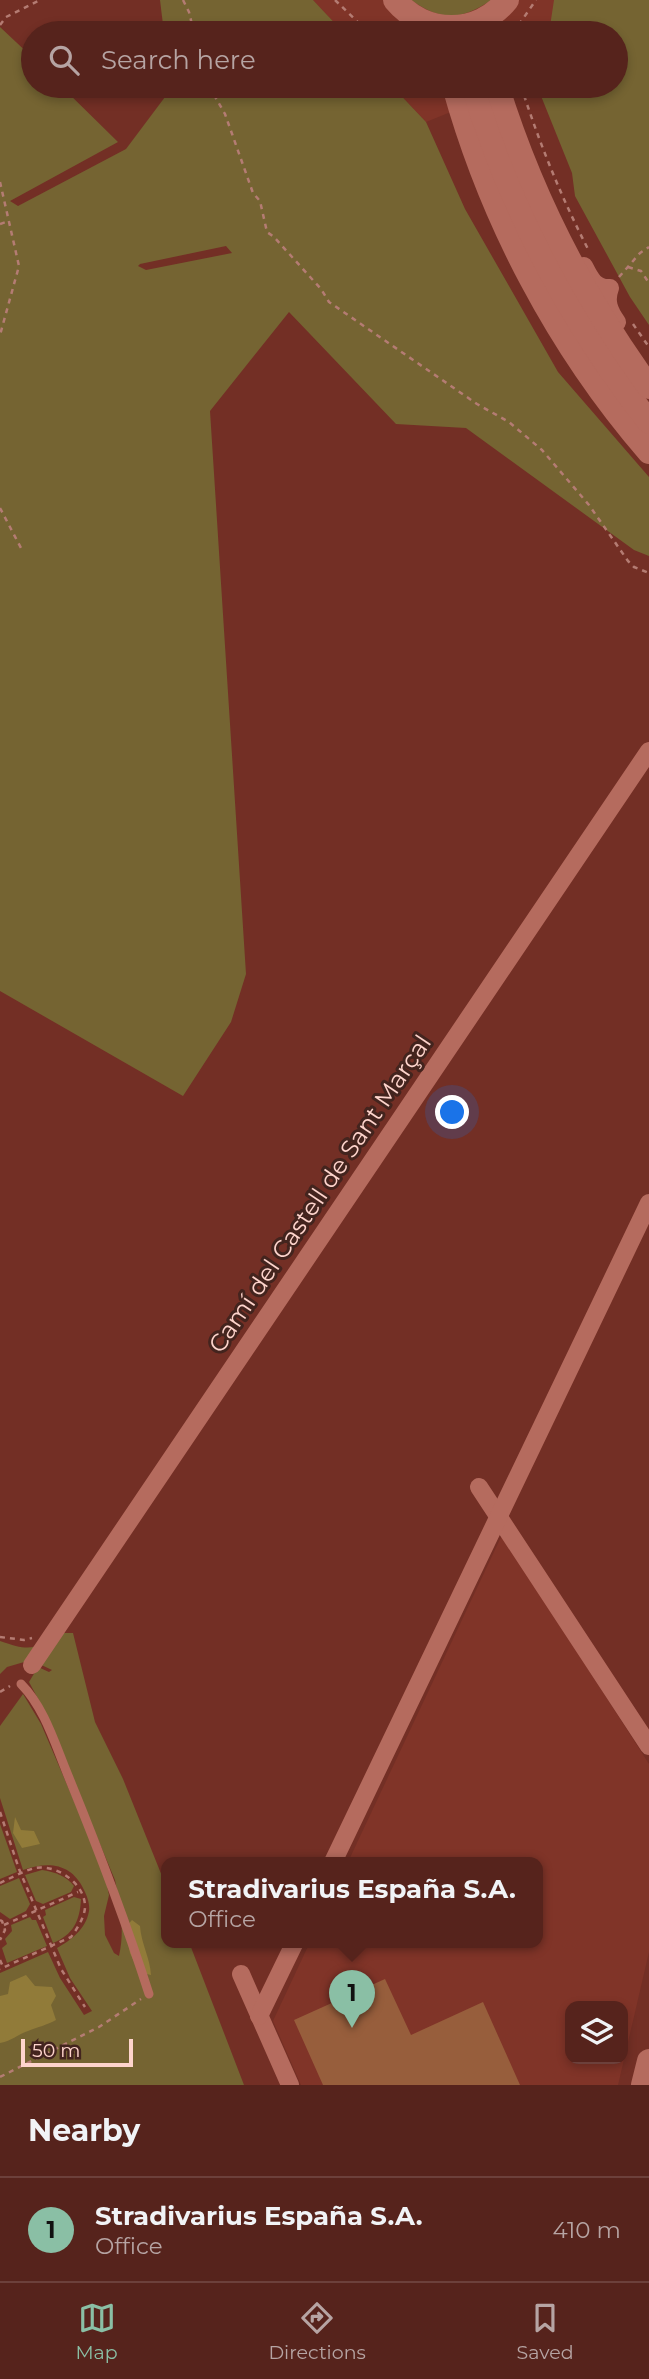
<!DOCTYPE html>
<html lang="en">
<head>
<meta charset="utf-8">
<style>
  :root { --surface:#56231c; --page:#5c2b25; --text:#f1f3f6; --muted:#b6a4a3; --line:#6c403b; --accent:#8abfa5 }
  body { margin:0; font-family:Montserrat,sans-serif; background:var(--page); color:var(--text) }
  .controls { position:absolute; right:21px; bottom:21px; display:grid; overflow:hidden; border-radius:14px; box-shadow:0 4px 10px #0003 }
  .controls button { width:63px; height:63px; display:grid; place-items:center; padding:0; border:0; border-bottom:2px solid var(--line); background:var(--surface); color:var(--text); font:35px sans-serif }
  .scale { position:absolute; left:21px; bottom:18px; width:112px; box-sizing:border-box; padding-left:7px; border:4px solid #fed4cc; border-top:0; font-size:19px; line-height:24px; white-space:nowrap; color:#fed4cc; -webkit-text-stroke:5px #43241e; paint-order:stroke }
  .you { position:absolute; left:453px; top:1113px; width:24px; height:24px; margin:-18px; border:5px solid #fff; border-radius:50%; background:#1a73e8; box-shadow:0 0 0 10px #1a73e833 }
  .badge { display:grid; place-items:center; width:46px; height:46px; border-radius:50%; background:var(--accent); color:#111; font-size:23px; font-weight:700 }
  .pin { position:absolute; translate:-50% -58px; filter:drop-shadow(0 2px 4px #0008) }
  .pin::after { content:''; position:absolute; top:37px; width:24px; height:21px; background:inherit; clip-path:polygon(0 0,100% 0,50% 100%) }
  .popup { position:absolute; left:161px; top:1857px; width:382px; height:91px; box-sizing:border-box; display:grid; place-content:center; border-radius:14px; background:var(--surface); filter:drop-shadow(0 2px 5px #0005); font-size:23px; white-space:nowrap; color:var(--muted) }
  .popup b { font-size:26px; color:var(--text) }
  .popup::after { content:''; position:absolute; left:50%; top:100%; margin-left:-14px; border:14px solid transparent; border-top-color:var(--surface) }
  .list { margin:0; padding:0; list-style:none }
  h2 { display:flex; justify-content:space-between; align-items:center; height:91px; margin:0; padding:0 28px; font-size:30px }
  h2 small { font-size:23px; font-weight:400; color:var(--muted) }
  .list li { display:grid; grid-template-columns:46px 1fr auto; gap:21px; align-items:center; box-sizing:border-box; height:105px; padding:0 28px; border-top:2px solid var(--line) }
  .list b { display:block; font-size:26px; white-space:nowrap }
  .list p { margin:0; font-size:23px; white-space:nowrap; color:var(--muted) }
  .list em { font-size:23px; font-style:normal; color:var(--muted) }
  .icon { flex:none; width:38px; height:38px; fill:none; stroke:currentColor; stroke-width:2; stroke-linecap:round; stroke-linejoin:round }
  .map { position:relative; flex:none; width:649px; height:2085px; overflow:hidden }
  .search { position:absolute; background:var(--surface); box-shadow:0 4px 10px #0003; left:21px; right:21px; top:21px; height:77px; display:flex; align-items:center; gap:18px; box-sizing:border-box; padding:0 24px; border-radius:38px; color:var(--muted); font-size:26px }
  .sheet { height:196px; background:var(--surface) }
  nav { display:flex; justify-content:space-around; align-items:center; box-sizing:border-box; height:98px; border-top:2px solid var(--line); background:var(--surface); font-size:19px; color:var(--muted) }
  nav a { display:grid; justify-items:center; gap:4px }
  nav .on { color:var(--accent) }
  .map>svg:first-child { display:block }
</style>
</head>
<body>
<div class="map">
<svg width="649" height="2085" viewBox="0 0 649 2085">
  <rect width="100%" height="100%" fill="#732f25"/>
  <g fill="#803428" fill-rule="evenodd">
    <polygon points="313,0 567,0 563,33 344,33"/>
    <polygon points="392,86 515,86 426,122"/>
    <path d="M502,1535L649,1764V1952L618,2085H301L273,2021L310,1942H538V1862H348ZM570,2006H623V2059H570Z"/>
  </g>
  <g fill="#756432" fill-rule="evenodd">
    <polygon points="160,0 313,0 344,33 164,33"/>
    <path d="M411,0H492C460,20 443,22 411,0Z"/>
    <polygon points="554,0 649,0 649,325 630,297 575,196 572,173 537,86 616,86 616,33 549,33"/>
    <path d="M0,27L33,58V86H61L118,142L10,201L18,206L126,149L171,89V86H392L426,122L465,209L558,372L649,477V556L634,550L466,428L396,424L289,312L210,411L246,974L231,1022L183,1096L0,991ZM226,246L232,253L146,270L138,266L140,264Z"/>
    <path d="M63,1633H73L95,1722L123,1779L166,1886V1942H189L244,2085H0V1973L48,1952L60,1978L84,2015L92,2011L70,1978L57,1948C71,1940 86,1929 89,1911C90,1904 87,1896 84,1890C72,1863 48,1861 23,1870L0,1798V1726L23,1694L41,1724L104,1871L109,1895L104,1916L105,1935L114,1953L119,1956C125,1930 120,1905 115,1880L42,1706L29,1682L38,1667L49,1672L52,1670L31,1660L7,1667L0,1674V1641C31,1652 35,1649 63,1633Z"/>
    <polygon points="0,1824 17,1872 0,1879"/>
    <path d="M42,1870C55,1872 66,1876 74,1886L71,1892L43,1904L36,1901L25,1875Z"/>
    <polygon points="19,1878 30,1904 26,1911 10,1919 0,1912 0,1886"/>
    <path d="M74,1897L81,1899C80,1921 73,1935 53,1943L43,1917L46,1915L45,1910Z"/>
    <polygon points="30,1917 32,1920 36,1920 47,1946 7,1963 2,1948 7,1944 5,1939 12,1931 11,1925"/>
  </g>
  <g fill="#917b39">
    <polygon points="15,1817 21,1830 34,1831 40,1844 22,1848 13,1833"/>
    <path d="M132,1920L140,1926C141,1943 150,1958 151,1975L139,1972L130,1953L125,1928Z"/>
    <path d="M26,1975L35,1986L52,1987L56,1996L51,2005L56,2020C47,2025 38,2027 28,2031C16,2035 14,2040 0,2043V1996L8,1994L10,1982Z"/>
  </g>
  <polygon fill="#975e3c" points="385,1979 411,2035 483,2002 520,2085 323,2085 294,2020"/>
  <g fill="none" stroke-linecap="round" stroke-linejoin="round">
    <g stroke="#b47c73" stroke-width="2.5" stroke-dasharray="5 5" stroke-linecap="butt">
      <polyline points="183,0 189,12 194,33"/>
      <polyline points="335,0 369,33"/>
      <polyline points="0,25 6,17 40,0"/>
      <polyline points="513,33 536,0"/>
      <polyline points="209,86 225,114 253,193 260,201 267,232 274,237 321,289 329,302 477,404 509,422 542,450 589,505 628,561 634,567 649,573"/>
      <polyline points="419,86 425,92 434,90"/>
      <path d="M521,86C539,142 561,197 588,249"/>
      <polyline points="0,182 19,266 0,335"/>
      <polyline points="0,224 9,221"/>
      <polyline points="628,267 641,271 649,283"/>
      <polyline points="619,277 640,253 649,247"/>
      <polyline points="633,324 649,347"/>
      <polyline points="0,508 21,548"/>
      <polyline points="0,1637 24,1640 32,1638"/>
      <polyline points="0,1692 10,1686"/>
      <polyline points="0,1812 19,1869 61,1969 85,2007"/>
      <path d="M0,1883C11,1878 23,1871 35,1868C57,1864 86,1884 85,1908C84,1918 77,1929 71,1937L0,1969"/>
      <polyline points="0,1920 2,1921 5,1930 0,1940"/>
      <polyline points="4,1925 78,1892"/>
      <polyline points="0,1960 3,1967"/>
      <polyline points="0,2077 99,2027 141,1999"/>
    </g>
    <path stroke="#b56b5e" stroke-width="9" d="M21,1684C44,1707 55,1744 67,1773C97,1846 125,1919 149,1994"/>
    <g stroke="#b56b5e" stroke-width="18">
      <path d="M584,266C590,278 595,289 610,288C605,301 609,311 617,322"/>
      <polyline points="479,1487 649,1746"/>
      <polyline points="32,1665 649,751"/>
      <polyline points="333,1862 649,1203"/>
      <polyline points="241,1974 290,2085"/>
      <polyline points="259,2016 295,1942"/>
    </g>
    <g stroke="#b56b5e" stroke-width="24">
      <path d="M395,0C425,36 478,36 507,0"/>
      <path d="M454,86C491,219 558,347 649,452"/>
      <path d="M473,86C512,211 568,318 649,422"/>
      <path d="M497,86C531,195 582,295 649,387"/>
      <polyline points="643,2085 649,2061"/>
    </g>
  </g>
  <g text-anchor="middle" stroke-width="6" stroke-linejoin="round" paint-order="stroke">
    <g font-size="24" fill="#fed4cc" stroke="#43241e">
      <text transform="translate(320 1194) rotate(-56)" y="8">Camí del Castell de Sant Marçal</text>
    </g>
  </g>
</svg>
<div class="controls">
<button><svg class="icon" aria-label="layers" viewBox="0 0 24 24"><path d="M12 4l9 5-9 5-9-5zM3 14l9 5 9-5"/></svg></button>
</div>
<div class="scale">50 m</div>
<div class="you"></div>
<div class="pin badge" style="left:352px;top:2028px">1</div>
<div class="popup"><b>Stradivarius España S.A.</b>Office</div>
<div class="search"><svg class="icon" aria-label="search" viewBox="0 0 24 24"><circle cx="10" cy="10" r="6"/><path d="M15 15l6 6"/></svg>Search here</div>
</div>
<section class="sheet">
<h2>Nearby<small></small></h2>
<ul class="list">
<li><span class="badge">1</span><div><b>Stradivarius España S.A.</b><p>Office</p></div><em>410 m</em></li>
</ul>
</section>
<nav>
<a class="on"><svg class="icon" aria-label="map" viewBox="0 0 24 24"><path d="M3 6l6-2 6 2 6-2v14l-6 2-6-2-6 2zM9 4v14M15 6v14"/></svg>Map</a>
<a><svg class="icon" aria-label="directions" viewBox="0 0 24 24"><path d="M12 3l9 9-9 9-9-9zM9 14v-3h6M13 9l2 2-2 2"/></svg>Directions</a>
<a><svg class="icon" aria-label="saved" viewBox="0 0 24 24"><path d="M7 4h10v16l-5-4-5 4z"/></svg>Saved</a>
</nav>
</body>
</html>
